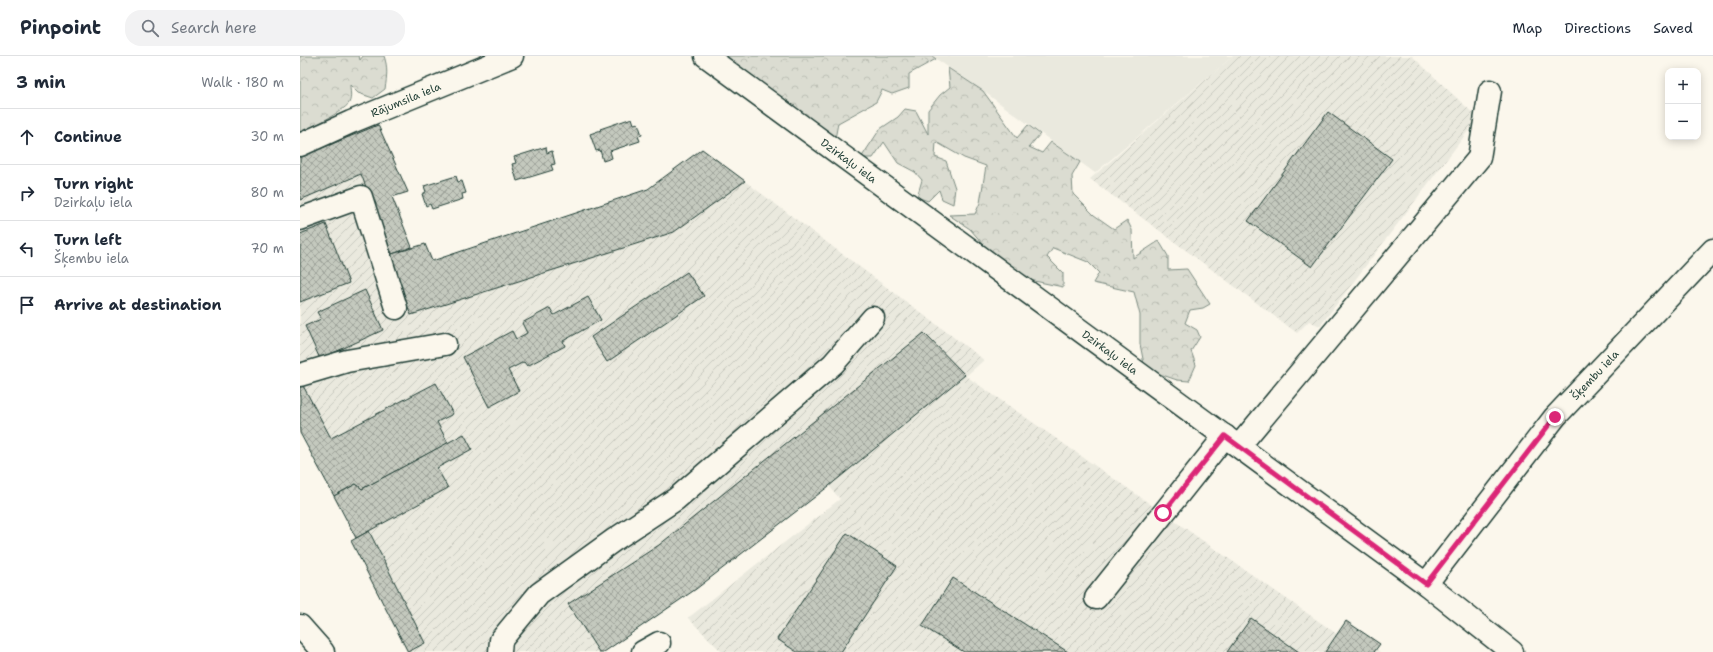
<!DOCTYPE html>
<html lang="en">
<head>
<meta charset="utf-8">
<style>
  :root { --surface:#fff; --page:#f2f2f3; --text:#1f2937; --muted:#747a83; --line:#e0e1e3 }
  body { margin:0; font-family:"Shantell Sans",sans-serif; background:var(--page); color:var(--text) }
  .controls { position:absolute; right:12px; top:12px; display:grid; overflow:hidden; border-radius:8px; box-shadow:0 2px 10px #0003 }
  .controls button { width:36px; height:36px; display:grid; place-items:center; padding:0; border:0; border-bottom:1px solid var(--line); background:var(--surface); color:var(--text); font:20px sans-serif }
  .stop { position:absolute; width:12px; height:12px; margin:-9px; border:3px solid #db2777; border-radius:50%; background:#fff }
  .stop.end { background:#db2777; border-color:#fff; box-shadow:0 1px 4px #0008 }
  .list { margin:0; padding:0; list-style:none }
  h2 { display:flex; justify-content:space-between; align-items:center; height:52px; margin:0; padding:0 16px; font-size:17px }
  h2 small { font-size:13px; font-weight:400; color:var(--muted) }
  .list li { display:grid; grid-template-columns:26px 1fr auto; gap:12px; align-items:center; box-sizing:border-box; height:56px; padding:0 16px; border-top:1px solid var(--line) }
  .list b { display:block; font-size:15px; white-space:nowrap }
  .list p { margin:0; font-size:13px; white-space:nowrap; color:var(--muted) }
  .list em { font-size:13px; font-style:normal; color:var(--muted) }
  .icon { flex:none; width:22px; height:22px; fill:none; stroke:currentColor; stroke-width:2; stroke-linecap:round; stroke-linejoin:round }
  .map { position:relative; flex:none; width:1413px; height:596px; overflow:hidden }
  header { display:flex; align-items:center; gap:24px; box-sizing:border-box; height:56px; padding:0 20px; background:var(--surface); border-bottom:1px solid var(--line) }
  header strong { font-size:19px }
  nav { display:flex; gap:22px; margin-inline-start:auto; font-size:14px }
  .search { width:280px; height:36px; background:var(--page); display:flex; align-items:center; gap:10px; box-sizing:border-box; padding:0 14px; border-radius:16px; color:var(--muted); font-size:15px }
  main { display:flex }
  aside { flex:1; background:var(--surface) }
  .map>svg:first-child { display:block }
</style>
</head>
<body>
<header>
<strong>Pinpoint</strong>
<div class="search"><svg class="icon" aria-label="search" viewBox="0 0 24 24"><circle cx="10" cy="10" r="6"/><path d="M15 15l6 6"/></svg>Search here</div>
<nav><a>Map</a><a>Directions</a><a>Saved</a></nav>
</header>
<main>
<aside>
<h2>3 min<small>Walk · 180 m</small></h2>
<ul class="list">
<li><svg class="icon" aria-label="ahead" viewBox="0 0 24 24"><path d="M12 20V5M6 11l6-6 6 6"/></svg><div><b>Continue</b></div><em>30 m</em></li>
<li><svg class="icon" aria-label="right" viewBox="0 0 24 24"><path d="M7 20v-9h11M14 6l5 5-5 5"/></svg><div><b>Turn right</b><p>Dzirkaļu iela</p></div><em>80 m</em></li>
<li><svg class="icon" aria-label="left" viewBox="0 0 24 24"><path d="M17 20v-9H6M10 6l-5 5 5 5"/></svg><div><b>Turn left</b><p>Šķembu iela</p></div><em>70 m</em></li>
<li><svg class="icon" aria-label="arrive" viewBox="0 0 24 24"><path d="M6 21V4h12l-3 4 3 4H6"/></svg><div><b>Arrive at destination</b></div></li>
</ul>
</aside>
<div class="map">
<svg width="1413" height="596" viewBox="0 0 1413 596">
  <defs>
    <pattern id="industrial-furrows" width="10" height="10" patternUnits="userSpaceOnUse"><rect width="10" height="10" fill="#eae9de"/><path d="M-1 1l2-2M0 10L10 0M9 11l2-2" fill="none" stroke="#c8c9bf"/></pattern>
    <pattern id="forest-crowns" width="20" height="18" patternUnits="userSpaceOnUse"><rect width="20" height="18" fill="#dbdcd1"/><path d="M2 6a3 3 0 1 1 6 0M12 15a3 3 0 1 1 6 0" fill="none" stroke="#bcbeb4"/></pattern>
    <pattern id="building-cross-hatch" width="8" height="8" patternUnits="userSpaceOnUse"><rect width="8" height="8" fill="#c4c9be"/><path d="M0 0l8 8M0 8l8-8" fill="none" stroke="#9fa49b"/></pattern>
  </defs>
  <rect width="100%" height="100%" fill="#fbf7ec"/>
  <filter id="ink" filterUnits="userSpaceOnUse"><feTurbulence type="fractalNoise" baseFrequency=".025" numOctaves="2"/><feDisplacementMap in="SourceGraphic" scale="8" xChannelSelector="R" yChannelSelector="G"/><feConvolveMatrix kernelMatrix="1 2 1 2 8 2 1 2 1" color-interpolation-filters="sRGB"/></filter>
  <g filter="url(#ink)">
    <polygon fill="#eae9de" points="632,0 933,0 795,117 683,35"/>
    <g fill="url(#industrial-furrows)">
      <polygon points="933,0 1112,0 1178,62 1020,270 1009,265 997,277 790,123"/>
      <polygon points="78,69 108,136 93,141 112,191 125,188 133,205 348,133 402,93 684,304 666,320 1037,578 1046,565 1080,588 1076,593 1080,596 422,596 388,562 540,443 529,430 396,533 304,596 107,596 51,485 56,482 0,377 0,101"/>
    </g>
    <g fill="url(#forest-crowns)" stroke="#7d8c82">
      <path d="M0,0H59L60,4L63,0H84C88,11 87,21 85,33L73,42L58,37L50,29C50,35 52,41 49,47C43,56 11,71 0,77Z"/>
      <polygon points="427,0 632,0 636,3 609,18 609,32 592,38 582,34 576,46 538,67 535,83 458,30"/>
      <polygon points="648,12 683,35 717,82 728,69 740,78 729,91 742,97 751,86 780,106 772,120 773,138 794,159 814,173 827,164 832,174 833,202 859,185 868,200 868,214 887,213 910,248 903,252 890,254 885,267 897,274 900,281 891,295 896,309 889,325 877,324 845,313 840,288 840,259 834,236 793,227 799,217 788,206 753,192 747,201 763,217 763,231 725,223 690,196 670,173 649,159 675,158 680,147 686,110 664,102 636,86 635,101 646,105 655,132 653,148 642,143 639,134 628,145 617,141 622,124 615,116 598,107 584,86 573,102 561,102 580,73 598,61 605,53 616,55 628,78 628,54 640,39 650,31"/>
    </g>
    <g fill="url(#building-cross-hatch)" stroke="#1f3d34">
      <polygon points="1028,56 1092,103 1012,211 948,165"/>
      <polygon points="332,62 334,68 338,67 342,79 338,80 340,85 310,95 312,102 303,105 300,94 296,95 290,78 301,74 300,73"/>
      <polygon points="78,69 108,136 92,141 112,191 92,198 61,118 0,144 0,101"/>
      <polygon points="246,91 247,97 252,95 255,108 251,109 253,114 217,125 212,108 216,107 214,101"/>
      <polygon points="402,93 445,125 374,176 111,259 87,202 92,198 125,188 132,205 348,133"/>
      <polygon points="156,120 158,126 162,125 166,137 162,138 163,143 132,153 130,148 126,150 122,138 126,136 124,130"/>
      <polygon points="26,168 49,227 0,246 0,178"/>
      <polygon points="387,216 404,240 307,306 291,281"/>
      <polygon points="65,234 83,274 20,303 5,270 21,263 17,256"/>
      <polygon points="288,241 301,264 263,285 265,290 227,310 224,306 208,314 219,335 189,351 163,301 212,275 216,283 227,277 222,267 250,252 254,259"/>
      <polygon points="624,277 665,319 529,430 396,533 304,596 299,596 268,548 359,489"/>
      <polygon points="0,324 31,382 136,327 153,358 137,366 148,387 62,433 56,428 34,440 0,377"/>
      <polygon points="164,378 172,393 137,412 148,432 56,482 34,440 56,428 62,433"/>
      <polygon points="69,475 125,587 108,596 51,485"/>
      <polygon points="547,477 597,510 541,596 497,596 477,583"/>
      <polygon points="653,522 768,596 664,596 622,570"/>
      <polygon points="951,562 999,596 982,596 979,594 978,596 927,596"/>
      <polygon points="1046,565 1080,588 1074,596 1025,596"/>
    </g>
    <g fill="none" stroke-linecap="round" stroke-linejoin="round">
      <g stroke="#1f3d34" stroke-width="25">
        <g id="minor">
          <path id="s1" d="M406,0L1126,528L1212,596"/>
          <path id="s2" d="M0,89L51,66L212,0"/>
          <polyline points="0,163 61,141 96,252"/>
          <polyline points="0,319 47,305 145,288"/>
          <polyline points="939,390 1179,102 1190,35"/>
          <path id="s3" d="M1126,528L1255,361L1413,194"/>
          <polyline points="796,542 925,380"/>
          <polyline points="200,596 201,584 239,538 314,484 376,443 533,308 573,262"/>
          <polyline points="343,596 359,587"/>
        </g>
      </g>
      <g stroke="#1f3d34" stroke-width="25">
        <polyline id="major" points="0,570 23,596"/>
      </g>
      <use href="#minor" stroke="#fbf7ec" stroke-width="22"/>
      <use href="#major" stroke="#fbf7ec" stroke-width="22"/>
    </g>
  </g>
  <g fill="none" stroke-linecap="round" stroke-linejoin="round" filter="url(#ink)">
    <polyline stroke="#db2777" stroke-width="5" points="863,457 925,380 1126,528 1255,361"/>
  </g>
  <g text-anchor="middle" stroke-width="3.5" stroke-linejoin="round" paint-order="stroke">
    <g font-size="11" fill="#1f3d34" stroke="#fbf7ec">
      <text dy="4" stroke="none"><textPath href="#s2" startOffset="115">Rājumsila iela</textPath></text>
      <text dy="4" stroke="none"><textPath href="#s1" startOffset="177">Dzirkaļu iela</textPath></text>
      <text dy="4" stroke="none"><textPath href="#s1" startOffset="501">Dzirkaļu iela</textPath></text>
      <text dy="4" stroke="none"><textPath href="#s3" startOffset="269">Šķembu iela</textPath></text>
    </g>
  </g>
</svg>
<div class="controls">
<button>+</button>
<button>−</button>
</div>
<div class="stop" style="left:863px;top:457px"></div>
<div class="stop end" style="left:1255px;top:361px"></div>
</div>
</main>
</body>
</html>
